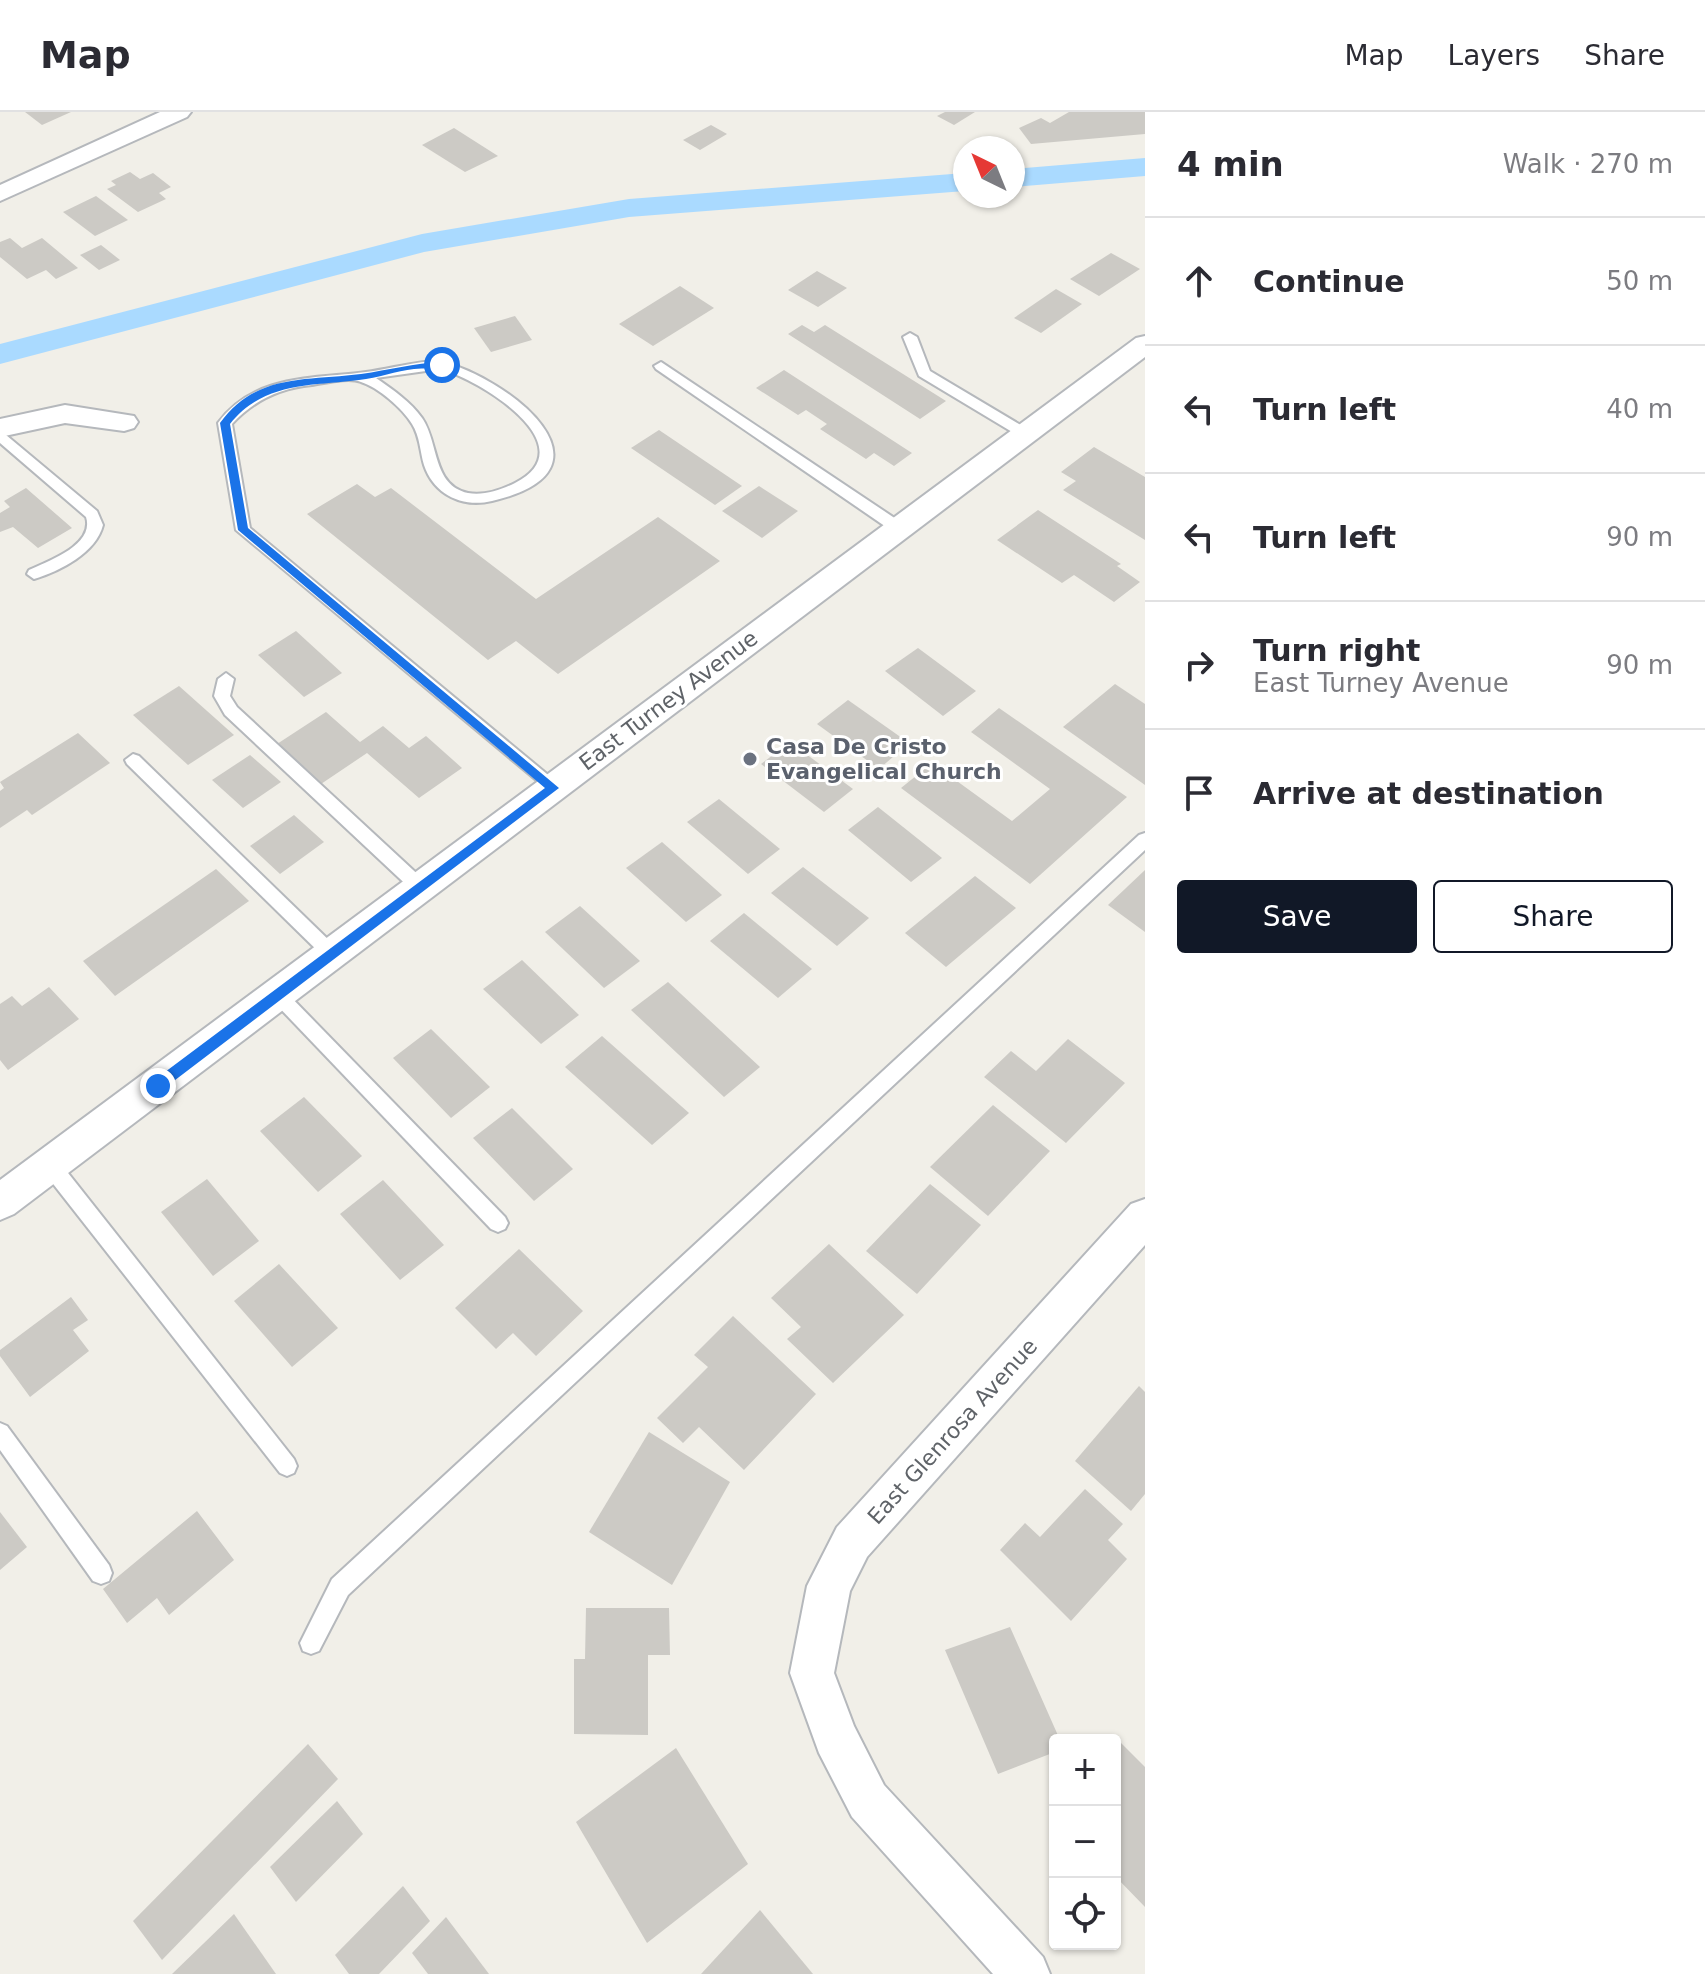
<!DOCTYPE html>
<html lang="en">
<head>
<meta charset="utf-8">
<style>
  :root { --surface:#fff; --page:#f2f2f3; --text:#2b2b33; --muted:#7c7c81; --line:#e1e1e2; --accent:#111827 }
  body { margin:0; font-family:"DejaVu Sans",sans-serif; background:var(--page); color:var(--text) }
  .controls { position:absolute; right:24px; bottom:24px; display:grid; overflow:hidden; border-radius:8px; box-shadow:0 2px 6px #0004 }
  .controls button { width:72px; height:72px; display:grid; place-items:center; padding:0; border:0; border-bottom:2px solid var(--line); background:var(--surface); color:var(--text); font:40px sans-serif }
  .compass { position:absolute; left:953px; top:24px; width:72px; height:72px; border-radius:50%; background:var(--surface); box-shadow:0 2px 6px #0004; rotate:317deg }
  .stop { position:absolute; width:24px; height:24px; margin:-18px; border:6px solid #1a73e8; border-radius:50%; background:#fff }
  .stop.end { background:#1a73e8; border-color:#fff; box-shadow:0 2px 8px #0008 }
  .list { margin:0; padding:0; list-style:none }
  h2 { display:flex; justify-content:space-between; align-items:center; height:104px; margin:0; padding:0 32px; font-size:34px }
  h2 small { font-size:26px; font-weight:400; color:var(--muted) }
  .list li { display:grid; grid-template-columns:52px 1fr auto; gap:24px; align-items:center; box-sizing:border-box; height:128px; padding:0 32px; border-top:2px solid var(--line) }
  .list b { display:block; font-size:30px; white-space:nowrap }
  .list p { margin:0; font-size:26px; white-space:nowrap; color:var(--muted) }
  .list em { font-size:26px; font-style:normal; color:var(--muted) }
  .actions { display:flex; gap:16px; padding:24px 32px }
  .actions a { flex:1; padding:18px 0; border:2px solid var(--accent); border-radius:8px; text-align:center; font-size:28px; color:var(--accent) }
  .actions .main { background:var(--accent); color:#fff }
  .icon { flex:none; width:44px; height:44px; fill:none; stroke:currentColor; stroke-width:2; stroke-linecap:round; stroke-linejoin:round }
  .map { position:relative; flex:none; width:1145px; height:1862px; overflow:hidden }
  header { display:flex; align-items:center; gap:48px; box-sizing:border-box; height:112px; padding:0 40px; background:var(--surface); border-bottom:2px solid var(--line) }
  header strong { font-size:38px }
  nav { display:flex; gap:44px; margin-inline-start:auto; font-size:28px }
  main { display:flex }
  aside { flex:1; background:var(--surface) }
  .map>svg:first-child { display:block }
</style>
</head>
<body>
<header>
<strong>Map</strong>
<nav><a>Map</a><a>Layers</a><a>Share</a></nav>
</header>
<main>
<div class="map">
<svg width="1145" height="1862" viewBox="0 0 1145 1862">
  <rect width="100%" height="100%" fill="#f1efe8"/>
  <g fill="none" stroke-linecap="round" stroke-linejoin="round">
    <g fill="#aadaff" fill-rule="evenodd">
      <polygon points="1145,46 1145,64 1013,75 1013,57"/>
      <polygon points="965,61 965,79 629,105 424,140 0,252 0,232 422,122 629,87"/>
    </g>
  </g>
  <g fill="#cccac5">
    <polygon points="25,0 71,0 42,13"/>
    <polygon points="945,0 975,0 954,13 937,4"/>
    <polygon points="1069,0 1145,0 1145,22 1031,32 1019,16 1041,6 1050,11"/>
    <polygon points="711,13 727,22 700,38 683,28"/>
    <polygon points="454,16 498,44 465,60 422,33"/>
    <polygon points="130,60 140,67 153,61 171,75 159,81 166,87 138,100 107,77 116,73 111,69"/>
    <polygon points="96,84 128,108 95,124 63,100"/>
    <polygon points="10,126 22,136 42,126 78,156 56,167 46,158 27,167 0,145 0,130"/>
    <polygon points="101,133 120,148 99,158 80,143"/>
    <polygon points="1111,141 1140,157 1099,184 1070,167"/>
    <polygon points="817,159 847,176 818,195 788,178"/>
    <polygon points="680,174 714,196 653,234 619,212"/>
    <polygon points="1056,177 1082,192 1041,221 1014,206"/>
    <polygon points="515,204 532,228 491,240 474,216"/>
    <polygon points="802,213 814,220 825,213 946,289 920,307 788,222"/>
    <polygon points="784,258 912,341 894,354 874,341 866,347 820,317 827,312 806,298 798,303 756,276"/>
    <polygon points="659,318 742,374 715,393 631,336"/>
    <polygon points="1094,335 1145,365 1145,428 1063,378 1076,369 1061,360"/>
    <polygon points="357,372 375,385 391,376 536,487 658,405 720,449 558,562 516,529 488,548 307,402"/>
    <polygon points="759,374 798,399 762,426 722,399"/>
    <polygon points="26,376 72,416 38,436 13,415 0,420 0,401 10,395 4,389"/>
    <polygon points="1038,398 1121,452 1117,454 1140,470 1114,490 1074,463 1062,471 997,428"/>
    <polygon points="296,519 342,561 304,585 258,543"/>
    <polygon points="918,536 976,579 943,604 885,559"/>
    <polygon points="1115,572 1145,592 1145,673 1063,615"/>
    <polygon points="179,574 234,623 188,653 133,603"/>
    <polygon points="848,588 909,631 879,657 817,612"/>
    <polygon points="999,596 1127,685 1030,772 901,676 932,651 1012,709 1050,677 971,620"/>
    <polygon points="326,600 360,630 383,614 409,636 426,624 462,656 419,686 367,641 321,672 277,632"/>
    <polygon points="78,621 110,651 32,703 27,698 0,716 0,679 4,676 0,670"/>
    <polygon points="790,630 853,677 824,700 761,652"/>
    <polygon points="250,643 281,670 243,696 212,668"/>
    <polygon points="719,687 780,737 748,762 687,710"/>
    <polygon points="878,695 942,746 911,770 848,718"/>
    <polygon points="294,703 324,730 280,762 250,734"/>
    <polygon points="662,730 722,783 686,810 626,756"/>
    <polygon points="803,755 869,806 837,834 771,781"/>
    <polygon points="216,757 249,789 115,884 83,849"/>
    <polygon points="1145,758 1145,820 1108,793"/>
    <polygon points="975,764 1016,796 946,855 905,821"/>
    <polygon points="580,794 640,849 604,876 545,820"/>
    <polygon points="744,801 812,857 778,886 710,829"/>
    <polygon points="522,848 579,903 541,932 483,877"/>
    <polygon points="668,870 760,955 724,985 631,898"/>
    <polygon points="49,875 79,907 8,958 0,948 0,892 12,884 22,894"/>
    <polygon points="431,917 490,975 451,1006 393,946"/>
    <polygon points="602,924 689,1001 652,1033 565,955"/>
    <polygon points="1068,927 1125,971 1066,1031 984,965 1011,939 1036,959"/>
    <polygon points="304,985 362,1044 318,1080 260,1019"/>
    <polygon points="993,993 1050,1039 988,1104 930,1055"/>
    <polygon points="512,996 573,1057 534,1089 473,1026"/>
    <polygon points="207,1067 259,1129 213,1164 161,1100"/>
    <polygon points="383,1068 444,1133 400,1168 340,1102"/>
    <polygon points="930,1072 981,1113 917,1182 866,1139"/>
    <polygon points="829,1132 904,1203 833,1271 787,1227 801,1215 771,1186"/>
    <polygon points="519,1137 583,1199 536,1244 513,1221 496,1237 455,1196"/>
    <polygon points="279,1152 338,1216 292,1255 234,1189"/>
    <polygon points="71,1185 88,1208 73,1218 89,1239 30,1285 0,1244 0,1238"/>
    <polygon points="733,1204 816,1282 744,1358 699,1315 683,1331 657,1306 708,1255 694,1243"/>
    <polygon points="1139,1274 1145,1280 1145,1382 1131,1399 1075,1349"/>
    <polygon points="649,1320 730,1370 672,1473 589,1420"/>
    <polygon points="1085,1377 1123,1412 1108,1428 1127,1447 1071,1509 1000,1438 1025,1411 1040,1425"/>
    <polygon points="197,1399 234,1448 169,1503 157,1486 127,1511 103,1477"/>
    <polygon points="0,1400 27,1435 0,1458"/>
    <polygon points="586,1496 669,1496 670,1543 648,1543 648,1623 574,1622 574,1547 585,1547"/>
    <polygon points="1010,1515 1060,1628 1055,1628 1055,1640 998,1662 945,1538"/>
    <polygon points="1113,1623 1145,1655 1145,1795 1115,1764 1115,1628 1109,1628"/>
    <polygon points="308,1632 338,1667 162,1848 133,1809"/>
    <polygon points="676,1636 748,1752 647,1831 576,1710"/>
    <polygon points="337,1689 363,1722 296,1790 270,1755"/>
    <polygon points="403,1774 430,1809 379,1862 349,1862 335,1843"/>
    <polygon points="760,1798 813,1862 701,1862"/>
    <polygon points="234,1802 276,1862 172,1862"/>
    <polygon points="446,1805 489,1862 428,1862 412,1841"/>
  </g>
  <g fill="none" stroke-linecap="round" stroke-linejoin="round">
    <g stroke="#b5b8bc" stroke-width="4">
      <g id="lane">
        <polygon points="910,221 917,225 930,259 1029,318 1029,324 1019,324 919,264 903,225"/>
        <path d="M440,249C509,266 626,358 492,389C463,396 434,383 424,353C420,340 420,324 412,312C403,297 378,275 361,270C348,265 326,271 312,273C280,276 254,288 232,312L250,416L559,672L561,676L559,680L553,682L236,418L218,311C254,262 313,267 366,260C391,257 414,249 440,249ZM440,257C479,267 588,334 515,371C501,378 483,384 468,381C432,373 439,330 422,306C411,290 392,277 376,266Z"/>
        <polygon points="661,250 902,411 902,419 892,419 656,257 654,254"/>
        <path d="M0,318L97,399L103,413C96,441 60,459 34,467L27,462L29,458C48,449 95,433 86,405L0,331Z"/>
        <polygon points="226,561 234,567 230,584 237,595 426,770 428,775 426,780 414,780 225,603 214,584 218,567"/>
        <polygon points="133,642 139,644 338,837 341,842 338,847 326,847 127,652 125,648"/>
        <polygon points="1145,721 1145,738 348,1483 319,1539 311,1542 303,1539 300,1531 332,1467 1139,723"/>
        <polygon points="278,875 284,878 505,1105 508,1111 505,1117 498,1120 491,1117 272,888 269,883 272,878"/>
        <polygon points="50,1044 57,1047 294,1347 297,1354 294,1361 287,1364 280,1361 43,1059 41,1053 43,1047"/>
        <polygon points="0,1311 7,1314 109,1453 112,1461 109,1469 101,1472 93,1469 0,1338"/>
      </g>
    </g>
    <g stroke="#b5b8bc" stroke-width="4">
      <g id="street">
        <polygon points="160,0 191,0 187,5 0,89 0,73"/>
        <polygon points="1145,224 1145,245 14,1102 0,1108 0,1068 1136,226"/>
        <polygon points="65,293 134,304 138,310 134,316 124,319 65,311 0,325 0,307"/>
        <polygon points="1145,1087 1145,1133 867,1445 850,1479 834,1561 854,1614 884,1673 1043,1845 1050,1862 993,1862 852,1705 819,1641 790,1561 807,1474 837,1415 1131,1092"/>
      </g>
    </g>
    <use href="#lane" fill="#fff" fill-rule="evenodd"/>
    <use href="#street" fill="#fff" fill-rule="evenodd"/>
  </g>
  <path fill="#1a73e8" d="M442,250L445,255C435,257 424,256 414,257C396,259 378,266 359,268C311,274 263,270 230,312L248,416L559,676L162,978H153V969L545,676L238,418L220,311C256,261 307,269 361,262C389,258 414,251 442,250Z"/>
  <circle fill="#6b7280" stroke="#fff" stroke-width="3" cx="750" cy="647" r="8"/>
  <g text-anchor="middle" stroke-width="6" stroke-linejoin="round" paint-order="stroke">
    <g font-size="22" fill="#5f6368" stroke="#fff">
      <text transform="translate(668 588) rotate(-37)" y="8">East Turney Avenue</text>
      <text transform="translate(952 1319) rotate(-48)" y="8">East Glenrosa Avenue</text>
    </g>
    <g font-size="22" font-weight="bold" fill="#5b616d" stroke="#fff" text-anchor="start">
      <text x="766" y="642">Casa De Cristo<tspan x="766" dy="25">Evangelical Church</tspan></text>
    </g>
  </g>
</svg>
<div class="controls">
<button>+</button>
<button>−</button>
<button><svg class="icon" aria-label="locate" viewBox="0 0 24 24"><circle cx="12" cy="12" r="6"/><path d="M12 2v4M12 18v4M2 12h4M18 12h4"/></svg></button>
</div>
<svg class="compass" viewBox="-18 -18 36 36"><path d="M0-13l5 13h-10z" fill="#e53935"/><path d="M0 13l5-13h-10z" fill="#7c7c81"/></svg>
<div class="stop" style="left:442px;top:253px"></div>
<div class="stop end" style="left:158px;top:974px"></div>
</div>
<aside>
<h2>4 min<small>Walk · 270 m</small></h2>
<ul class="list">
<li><svg class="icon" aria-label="ahead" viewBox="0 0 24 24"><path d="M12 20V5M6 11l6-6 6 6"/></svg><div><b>Continue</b></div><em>50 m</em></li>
<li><svg class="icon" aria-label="left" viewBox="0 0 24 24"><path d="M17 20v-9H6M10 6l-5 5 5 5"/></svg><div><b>Turn left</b></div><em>40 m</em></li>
<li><svg class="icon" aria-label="left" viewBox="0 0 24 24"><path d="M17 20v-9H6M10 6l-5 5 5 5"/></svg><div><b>Turn left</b></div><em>90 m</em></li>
<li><svg class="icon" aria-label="right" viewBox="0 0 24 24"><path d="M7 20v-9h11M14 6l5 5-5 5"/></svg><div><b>Turn right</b><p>East Turney Avenue</p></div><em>90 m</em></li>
<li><svg class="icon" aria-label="arrive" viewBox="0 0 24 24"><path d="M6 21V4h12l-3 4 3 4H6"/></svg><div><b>Arrive at destination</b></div></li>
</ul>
<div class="actions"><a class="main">Save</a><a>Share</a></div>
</aside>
</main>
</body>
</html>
